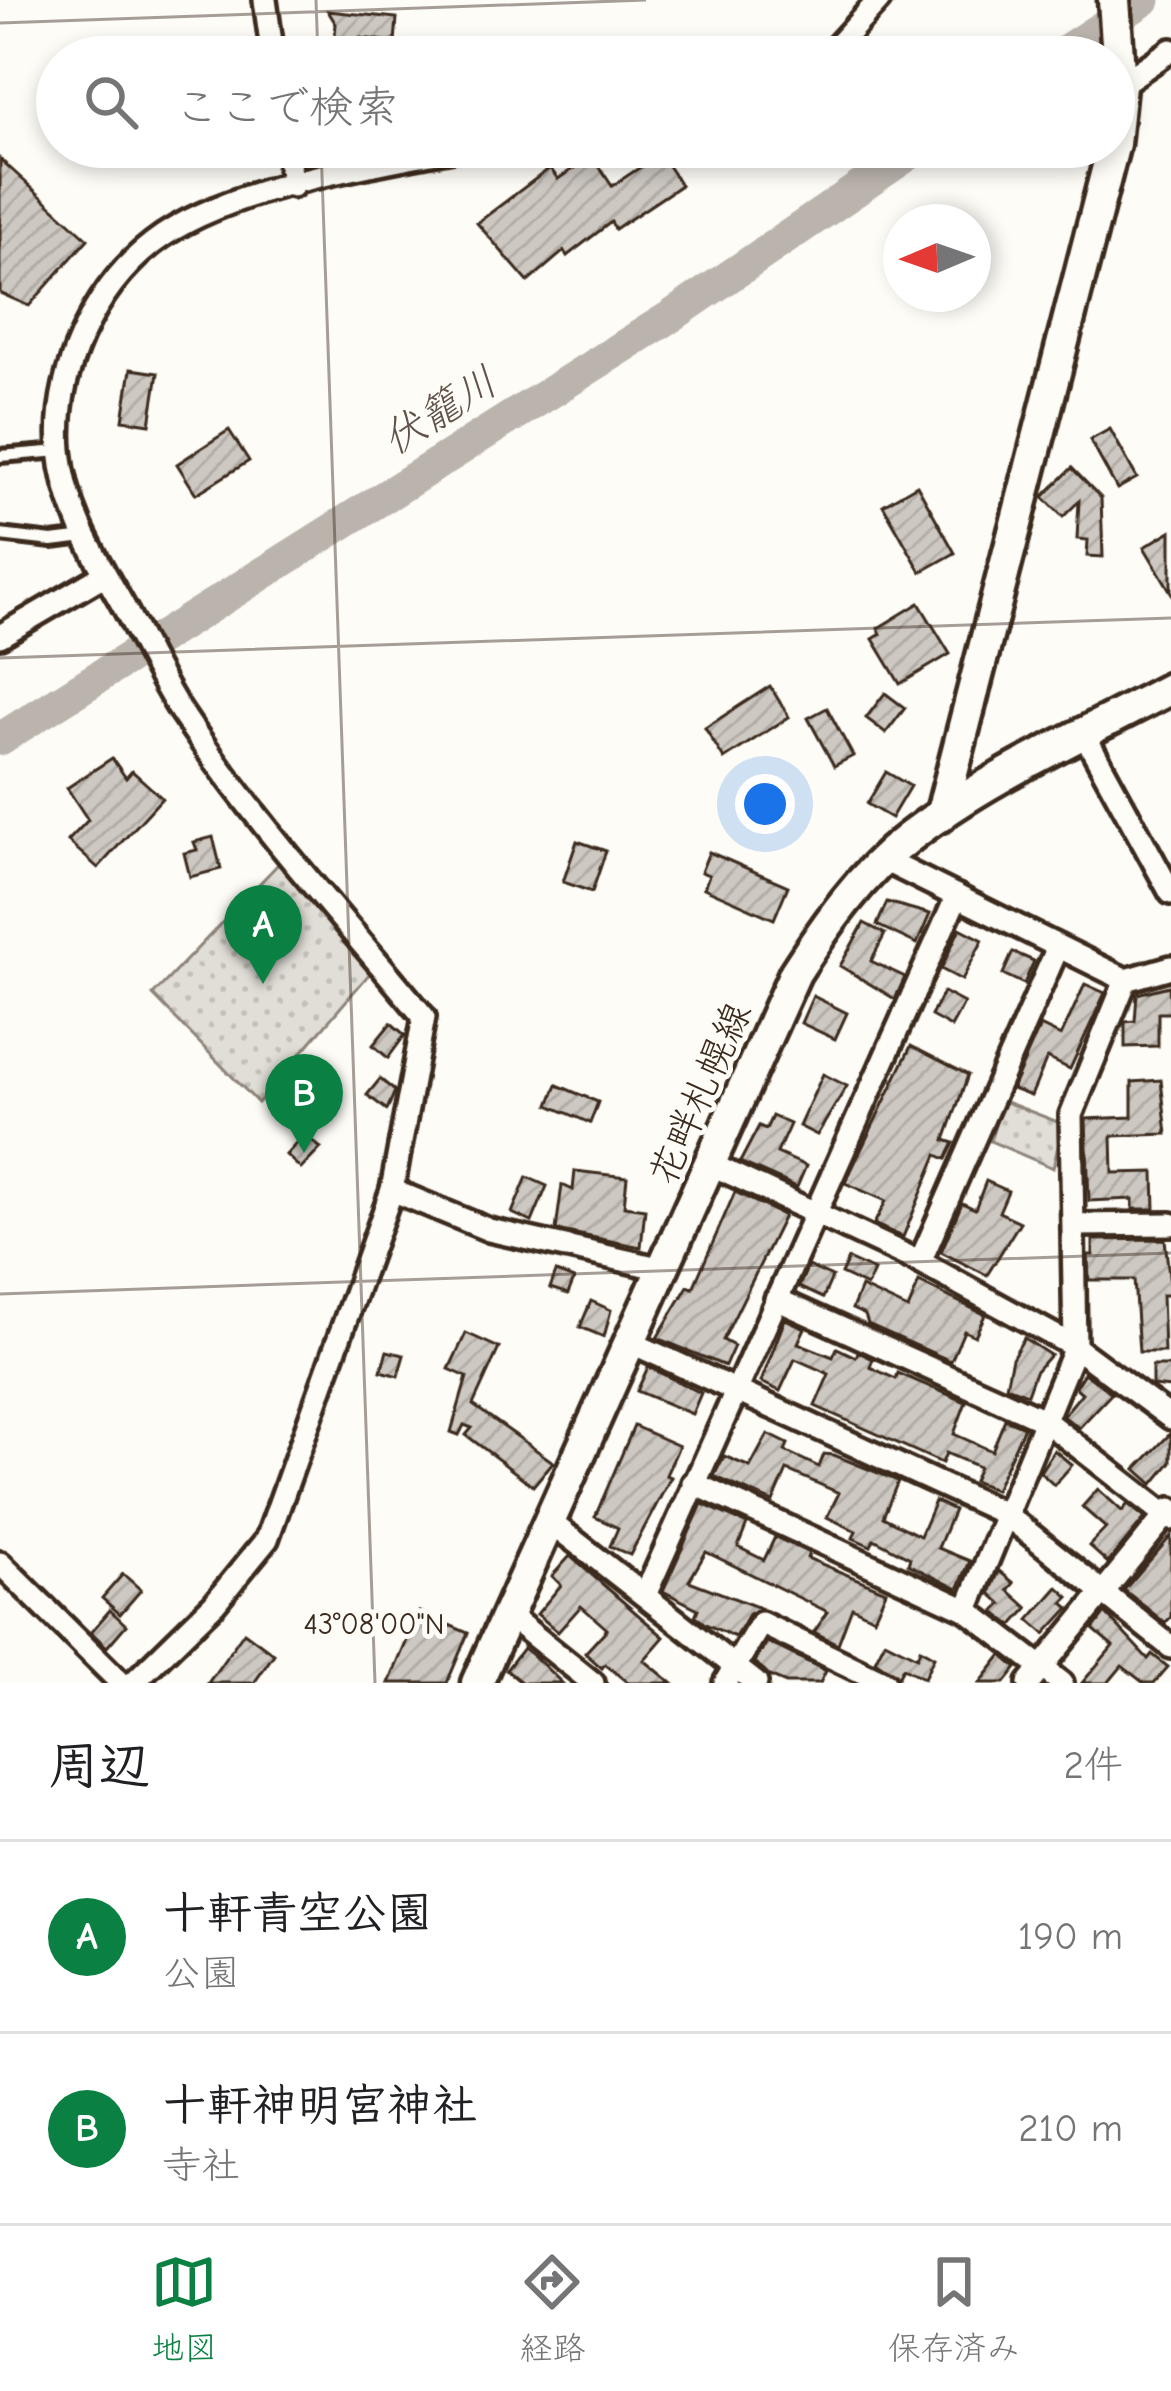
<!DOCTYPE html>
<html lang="ja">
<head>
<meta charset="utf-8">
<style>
  :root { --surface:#fff; --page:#f2f2f2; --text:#202124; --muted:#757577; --line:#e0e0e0; --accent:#0b8043 }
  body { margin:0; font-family:"Comic Neue","Klee One",sans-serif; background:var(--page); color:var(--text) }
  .compass { position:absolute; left:883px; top:204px; width:108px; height:108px; border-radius:50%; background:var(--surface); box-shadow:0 6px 18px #0003; rotate:268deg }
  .you { position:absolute; left:765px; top:804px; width:42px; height:42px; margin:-30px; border:9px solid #fff; border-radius:50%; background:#1a73e8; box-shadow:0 0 0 18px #1a73e833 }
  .badge { display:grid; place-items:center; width:78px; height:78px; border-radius:50%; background:var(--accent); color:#fff; font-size:39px; font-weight:700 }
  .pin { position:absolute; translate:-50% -99px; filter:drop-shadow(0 3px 6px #0008) }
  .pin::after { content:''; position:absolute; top:63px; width:42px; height:36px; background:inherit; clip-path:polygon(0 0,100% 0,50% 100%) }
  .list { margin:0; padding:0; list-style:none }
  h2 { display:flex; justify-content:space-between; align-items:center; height:156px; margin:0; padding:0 48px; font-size:51px }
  h2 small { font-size:39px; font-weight:400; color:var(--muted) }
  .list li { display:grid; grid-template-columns:78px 1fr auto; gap:36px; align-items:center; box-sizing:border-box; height:192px; padding:0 48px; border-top:3px solid var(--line) }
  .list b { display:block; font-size:45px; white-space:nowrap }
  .list p { margin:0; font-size:39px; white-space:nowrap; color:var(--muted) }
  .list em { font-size:39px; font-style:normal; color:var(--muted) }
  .icon { flex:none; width:66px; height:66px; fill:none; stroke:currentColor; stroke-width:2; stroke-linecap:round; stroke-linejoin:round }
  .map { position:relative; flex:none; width:1171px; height:1683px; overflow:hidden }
  .search { position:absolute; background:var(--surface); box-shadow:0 6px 18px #0003; left:36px; right:36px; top:36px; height:132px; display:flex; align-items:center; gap:30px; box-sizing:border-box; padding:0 42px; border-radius:66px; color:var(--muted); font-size:45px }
  .sheet { height:540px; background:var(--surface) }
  nav { display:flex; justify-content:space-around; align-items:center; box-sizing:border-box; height:168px; border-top:3px solid var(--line); background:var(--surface); font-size:33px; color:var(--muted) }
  nav a { display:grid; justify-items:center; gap:6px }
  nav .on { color:var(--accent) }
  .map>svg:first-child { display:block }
</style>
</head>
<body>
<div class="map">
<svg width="1171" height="1683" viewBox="0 0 1171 1683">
  <defs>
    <pattern id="park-dots" width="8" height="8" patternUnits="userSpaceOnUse" patternTransform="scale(3)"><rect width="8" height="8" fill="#e1ded7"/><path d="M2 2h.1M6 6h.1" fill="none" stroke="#c2bfb8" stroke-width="1.8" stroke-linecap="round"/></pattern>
    <pattern id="building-hatch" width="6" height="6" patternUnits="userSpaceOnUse" patternTransform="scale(3)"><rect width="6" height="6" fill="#cdc8c2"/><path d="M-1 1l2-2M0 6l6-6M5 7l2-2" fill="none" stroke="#b1aca6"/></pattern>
  </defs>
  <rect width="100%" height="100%" fill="#fdfcf7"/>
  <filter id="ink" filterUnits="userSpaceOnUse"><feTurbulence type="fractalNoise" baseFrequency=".00833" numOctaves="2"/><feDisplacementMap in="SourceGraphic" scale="24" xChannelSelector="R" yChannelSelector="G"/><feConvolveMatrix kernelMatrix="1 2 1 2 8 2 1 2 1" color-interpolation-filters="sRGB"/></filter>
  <g filter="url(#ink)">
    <g fill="url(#park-dots)" stroke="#8e847a" stroke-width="3">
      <polygon points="280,862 371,972 258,1103 153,995"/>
      <polygon points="1003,1101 1063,1124 1053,1168 990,1141"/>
    </g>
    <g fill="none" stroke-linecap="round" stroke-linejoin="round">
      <g stroke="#bbb4ad" stroke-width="33">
        <polyline points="1056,57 1144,0"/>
        <polyline points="0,739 670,317 919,147"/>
      </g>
    </g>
    <g fill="url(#building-hatch)" stroke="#3b2a1e" stroke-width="3">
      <polygon points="328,11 397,18 395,42 360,38 358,57 333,57 336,24"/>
      <polygon points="660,154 681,185 615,229 611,222 567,256 564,251 528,282 477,223 550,168 558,179 592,156 612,186"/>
      <polygon points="0,159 88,239 29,306 0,293"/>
      <polygon points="131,369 158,373 150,424 123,420"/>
      <polygon points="1110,429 1137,478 1117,489 1090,440"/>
      <polygon points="229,430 249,461 196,494 177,464"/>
      <polygon points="1072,468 1101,498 1103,557 1087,556 1088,540 1077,539 1079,501 1063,517 1043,497"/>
      <polygon points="917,485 955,553 921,572 883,505"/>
      <polygon points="1171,531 1171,592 1144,547"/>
      <polygon points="919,603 950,654 900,684 873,639 881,634 878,628"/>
      <polygon points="770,686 789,717 724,759 705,728"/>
      <polygon points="885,693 905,708 886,733 866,718"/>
      <polygon points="827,708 853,756 834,766 808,718"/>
      <polygon points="112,758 126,778 132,771 162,798 98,868 68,841 88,820 67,788"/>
      <polygon points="886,772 910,786 891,818 867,804"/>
      <polygon points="213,837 221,869 190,877 184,853 197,850 194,842"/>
      <polygon points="577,841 606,851 592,892 563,882"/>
      <polygon points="709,852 788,886 774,919 704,888 709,875 701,872"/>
      <polygon points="887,902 930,914 917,944 877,925"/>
      <polygon points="864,923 885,934 871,961 905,977 895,999 840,966"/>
      <polygon points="960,928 983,940 962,980 941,969"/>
      <polygon points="1013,952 1034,961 1024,984 1003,974"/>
      <polygon points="1085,984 1105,993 1070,1069 1047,1058 1031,1096 1012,1089 1040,1026 1061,1036"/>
      <polygon points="1169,986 1171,1013 1158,1013 1158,1046 1125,1047 1125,1022 1135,1021 1137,994"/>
      <polygon points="943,992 964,1003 951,1027 931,1016"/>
      <polygon points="813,996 847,1013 835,1039 801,1023"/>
      <polygon points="391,1023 405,1035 388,1058 373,1045"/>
      <polygon points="911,1046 968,1075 945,1140 954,1143 946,1159 937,1155 903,1237 874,1224 886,1201 845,1183"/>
      <polygon points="306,1065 330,1084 295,1129 272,1111"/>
      <polygon points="823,1074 847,1086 817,1135 799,1126"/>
      <polygon points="380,1079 395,1091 387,1110 367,1095"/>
      <polygon points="1161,1080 1167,1134 1112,1136 1113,1173 1154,1172 1155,1209 1133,1209 1133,1199 1089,1201 1086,1119 1132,1117 1132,1082"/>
      <polygon points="557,1085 598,1102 590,1123 549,1105"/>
      <polygon points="772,1116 790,1124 777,1153 806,1166 797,1187 740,1162 759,1126 766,1129"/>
      <polygon points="304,1135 321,1148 301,1169 286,1155"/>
      <polygon points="575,1171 627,1177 624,1206 645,1209 641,1247 556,1230 562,1185 573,1190"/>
      <polygon points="527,1177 547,1186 532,1222 512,1213"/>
      <polygon points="986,1181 1008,1191 999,1212 1020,1222 987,1275 941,1252 962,1203 975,1209"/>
      <polygon points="735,1192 784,1216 723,1340 734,1346 725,1366 657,1338 688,1286 693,1288"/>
      <polygon points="1165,1239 1171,1295 1162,1295 1164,1352 1139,1352 1134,1280 1089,1280 1088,1255 1093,1255 1093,1240"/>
      <polygon points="848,1259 874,1271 867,1286 841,1274"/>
      <polygon points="808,1266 832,1277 823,1298 799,1287"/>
      <polygon points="556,1272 574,1279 568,1294 550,1288"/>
      <polygon points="919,1282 985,1315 975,1336 964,1331 951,1361 868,1324 865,1315 852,1309 861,1287 908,1309"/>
      <polygon points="591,1301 611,1310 604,1337 580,1327"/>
      <polygon points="785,1319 805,1328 798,1343 833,1357 837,1348 856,1357 858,1352 873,1359 870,1367 896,1379 898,1373 966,1402 954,1434 992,1451 1005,1419 1024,1427 995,1490 973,1481 979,1467 946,1453 942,1463 815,1406 829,1374 795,1359 780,1391 761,1382"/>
      <polygon points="466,1333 499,1348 473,1405 553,1462 533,1486 466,1435 472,1428 464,1425 459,1435 451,1432 467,1377 449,1369"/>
      <polygon points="1024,1338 1050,1355 1035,1372 1027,1394 1006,1386 1012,1358"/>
      <polygon points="387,1351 404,1355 398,1376 381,1371"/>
      <polygon points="1152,1366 1171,1366 1171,1388 1152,1386"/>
      <polygon points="648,1367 701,1393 692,1414 637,1391"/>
      <polygon points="1084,1373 1112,1393 1079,1428 1063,1416 1082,1393 1075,1387"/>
      <polygon points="634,1426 679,1446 666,1475 671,1477 630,1555 610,1546 618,1528 595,1517"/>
      <polygon points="1171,1433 1171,1462 1153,1484 1136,1469"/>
      <polygon points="768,1434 788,1444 785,1451 819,1467 824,1454 834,1455 898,1481 883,1517 920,1536 935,1501 954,1510 938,1548 970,1561 958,1589 908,1564 910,1558 874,1539 871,1546 853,1538 856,1531 827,1517 839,1493 787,1470 773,1502 714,1476 724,1456 750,1467"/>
      <polygon points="1054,1450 1072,1465 1054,1485 1040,1472"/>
      <polygon points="1098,1489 1122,1511 1128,1504 1145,1518 1108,1563 1089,1546 1106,1528 1082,1507"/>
      <polygon points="702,1504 747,1524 738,1547 764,1560 775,1537 809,1553 807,1558 886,1591 874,1618 852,1607 838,1644 814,1632 828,1612 706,1552 689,1581 760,1608 749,1614 735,1637 705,1624 695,1616 698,1609 663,1591"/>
      <polygon points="1171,1536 1171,1617 1165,1623 1124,1590"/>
      <polygon points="570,1556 664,1637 644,1660 672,1683 628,1683 605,1664 602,1668 585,1653 607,1629 581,1606 558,1632 537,1614 561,1585 552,1576"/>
      <polygon points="999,1571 1014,1583 1008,1590 1028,1608 1012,1626 994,1612 1002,1604 990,1593"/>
      <polygon points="123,1574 141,1590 120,1614 102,1598"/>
      <polygon points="1058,1587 1069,1597 1063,1603 1069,1608 1045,1634 1029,1620"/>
      <polygon points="110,1610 126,1625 107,1647 91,1632"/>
      <polygon points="419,1612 468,1633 447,1683 389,1683"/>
      <polygon points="1105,1613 1148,1659 1152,1654 1168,1667 1154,1683 1144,1683 1122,1666 1108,1683 1082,1683 1113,1646 1093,1629"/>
      <polygon points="244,1632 274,1654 254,1683 208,1683"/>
      <polygon points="885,1641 917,1657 920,1649 934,1657 924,1678 903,1668 898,1677 875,1661"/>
      <polygon points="767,1642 826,1671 820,1683 786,1683 769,1676 755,1662"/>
      <polygon points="523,1648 537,1659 562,1683 522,1683 506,1670"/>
      <polygon points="1002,1655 1017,1668 1005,1683 980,1683"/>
    </g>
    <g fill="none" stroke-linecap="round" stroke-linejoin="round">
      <g stroke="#3b2a1e" stroke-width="20">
        <g id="lane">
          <polyline points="0,456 60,451"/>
          <polyline points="0,535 52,541 85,537"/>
        </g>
      </g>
      <g stroke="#3b2a1e" stroke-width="30">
        <g id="street">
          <polyline points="265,0 273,57"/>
          <polyline points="827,57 879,0"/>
          <polyline points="1120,85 1171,50"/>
          <polyline points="286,147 293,186"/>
          <path d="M463,147C374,164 223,188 153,243C93,289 54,375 60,450C65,507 93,553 120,600C141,637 158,677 181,712C253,820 341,917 424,1017L392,1190L489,1230L663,1269"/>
          <polyline points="0,636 104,575"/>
          <polyline points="1084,734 1171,893"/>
          <polyline points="884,860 1126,980 1171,967"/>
          <polyline points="710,1164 920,1262 1075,1347 1171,1418"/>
          <polyline points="1075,1225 1171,1224"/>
          <polyline points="920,1262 1058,947"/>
          <polyline points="776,1299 1044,1420 1171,1519"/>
          <polyline points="630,1342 1005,1514 1171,1647"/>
          <polyline points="693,1483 967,1610 1062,1683"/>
          <polyline points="549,1521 756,1683"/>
          <polyline points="0,1563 121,1683"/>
          <polyline points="646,1593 957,896"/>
          <polyline points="967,1610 1075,1347 1071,1115 1126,980"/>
          <polyline points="507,1614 593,1683"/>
          <polyline points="133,1683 214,1604 267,1539 392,1190"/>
          <polyline points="725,1683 761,1623 885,1683"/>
          <polyline points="1029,1683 1171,1509"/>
        </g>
      </g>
      <g stroke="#3b2a1e" stroke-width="39">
        <g id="secondary">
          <polyline points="1114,144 1120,85 1114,0"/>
          <polyline points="941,816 1113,147"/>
          <path d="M477,1683L795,973C826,925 861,874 907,839C986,777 1083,735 1171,688"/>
        </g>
      </g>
      <use href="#lane" stroke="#fdfcf7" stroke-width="10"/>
      <use href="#street" stroke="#fdfcf7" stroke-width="21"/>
      <use href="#secondary" stroke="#fdfcf7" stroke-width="30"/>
    </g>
  </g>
  <path fill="none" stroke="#3b2a1e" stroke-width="3" stroke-opacity="0.45" d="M316,0L318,57M0,23L646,0M321,147L375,1683M0,658L1171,618M0,1294L1171,1253"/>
  <g text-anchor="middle" stroke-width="10" stroke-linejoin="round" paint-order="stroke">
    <g font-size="39" fill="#3b2a1e" stroke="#fdfcf7">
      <text transform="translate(699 1093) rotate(-66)" y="14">花畔札幌線</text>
    </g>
    <g font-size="42" font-style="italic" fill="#615349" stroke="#fdfcf7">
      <text transform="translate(439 410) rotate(-32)" y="15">伏籠川</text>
    </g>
  </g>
  <g font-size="30" text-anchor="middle" fill="#3b2a1e" stroke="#fdfcf7" stroke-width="10" stroke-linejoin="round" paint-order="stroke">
    <text x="374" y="1634">43°08'00"N</text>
  </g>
</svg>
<svg class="compass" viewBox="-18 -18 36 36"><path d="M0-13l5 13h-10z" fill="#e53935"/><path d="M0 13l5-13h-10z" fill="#757577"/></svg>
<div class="you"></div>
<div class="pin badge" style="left:263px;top:984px">A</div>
<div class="pin badge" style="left:304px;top:1153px">B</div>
<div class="search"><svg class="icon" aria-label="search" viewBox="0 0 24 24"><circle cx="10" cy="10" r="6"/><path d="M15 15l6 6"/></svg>ここで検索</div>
</div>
<section class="sheet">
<h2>周辺<small>2件</small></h2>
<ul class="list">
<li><span class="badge">A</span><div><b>十軒青空公園</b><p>公園</p></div><em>190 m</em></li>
<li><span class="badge">B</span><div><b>十軒神明宮神社</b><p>寺社</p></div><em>210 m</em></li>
</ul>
</section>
<nav>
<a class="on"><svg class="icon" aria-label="map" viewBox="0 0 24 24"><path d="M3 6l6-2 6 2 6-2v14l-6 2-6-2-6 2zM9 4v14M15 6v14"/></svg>地図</a>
<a><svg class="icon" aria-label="directions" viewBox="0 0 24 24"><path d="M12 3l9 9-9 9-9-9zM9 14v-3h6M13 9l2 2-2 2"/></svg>経路</a>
<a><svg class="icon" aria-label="saved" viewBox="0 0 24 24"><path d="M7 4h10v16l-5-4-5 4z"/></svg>保存済み</a>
</nav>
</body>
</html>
